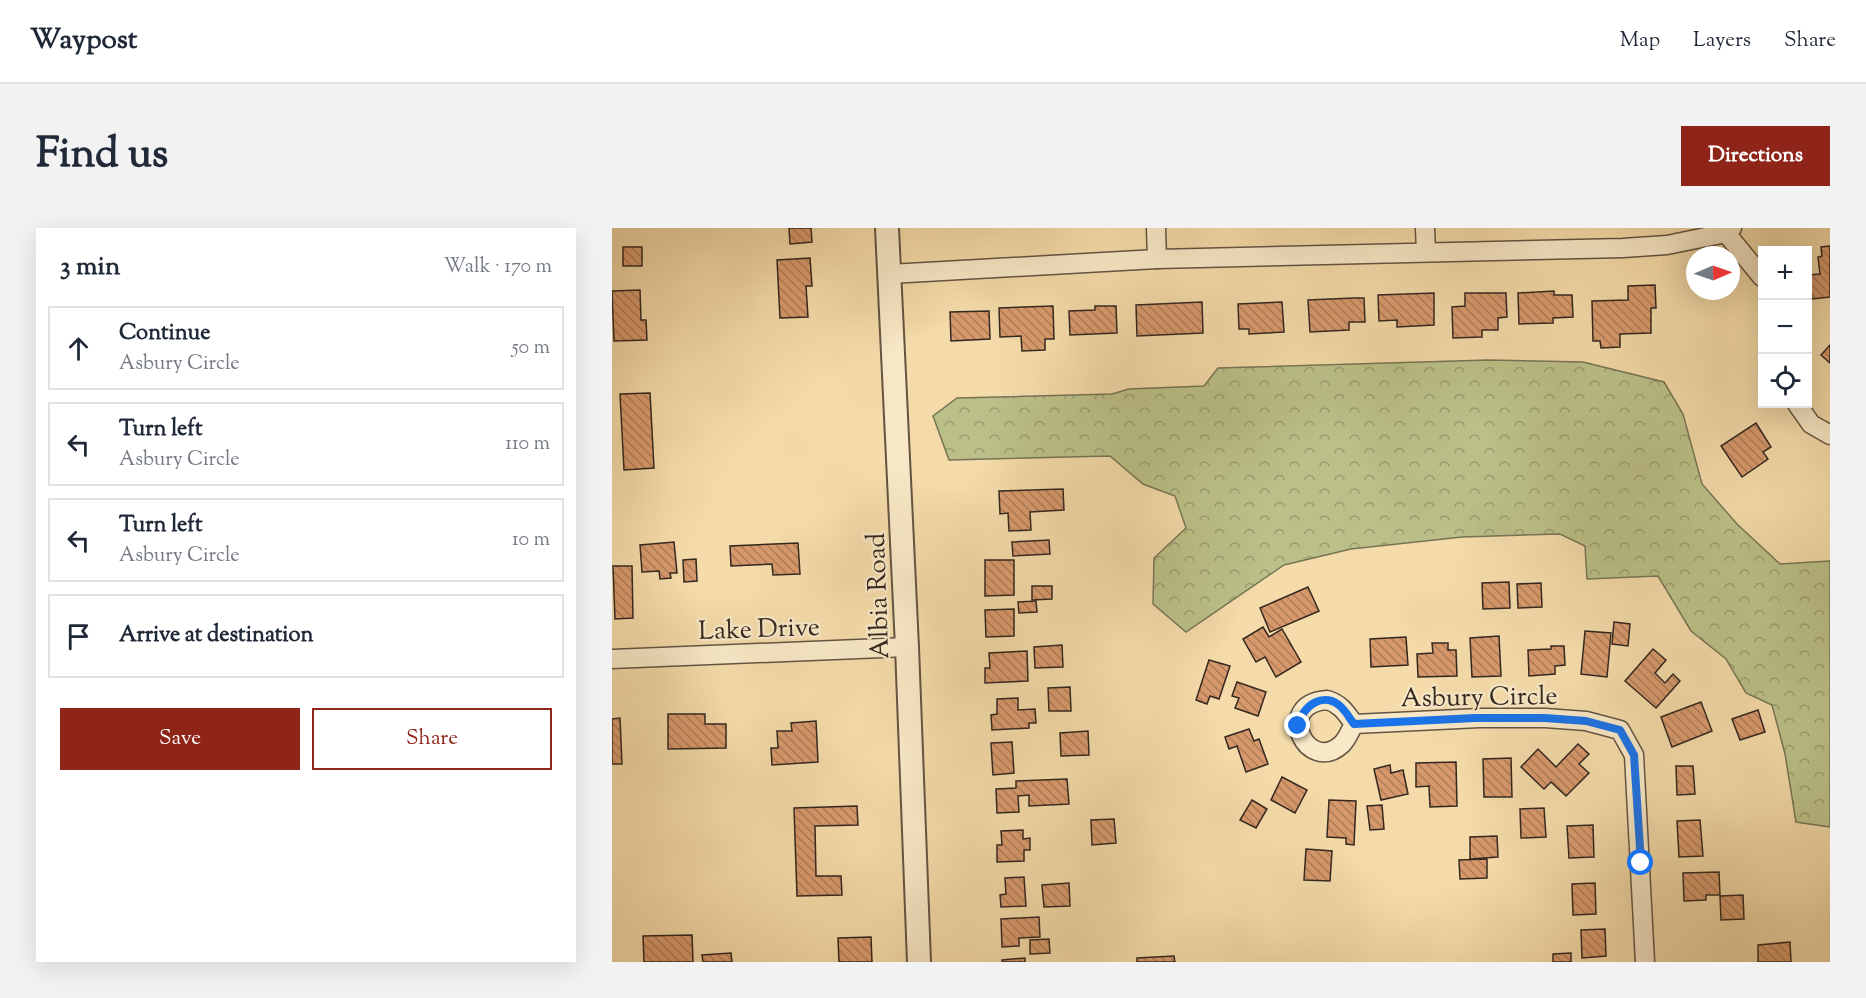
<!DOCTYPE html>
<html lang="en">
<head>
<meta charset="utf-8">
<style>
  :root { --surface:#fff; --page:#f2f2f3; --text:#1f2937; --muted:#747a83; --line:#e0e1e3; --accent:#8f2418 }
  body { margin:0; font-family:"Sorts Mill Goudy",serif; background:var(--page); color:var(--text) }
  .controls { position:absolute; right:18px; top:18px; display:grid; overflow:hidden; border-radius:0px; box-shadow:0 6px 24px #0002 }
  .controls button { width:54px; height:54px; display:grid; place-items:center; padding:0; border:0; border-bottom:2px solid var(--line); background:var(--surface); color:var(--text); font:30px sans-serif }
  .compass { position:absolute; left:1074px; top:18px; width:54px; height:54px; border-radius:50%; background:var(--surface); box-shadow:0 6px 24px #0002; rotate:88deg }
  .stop { position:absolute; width:18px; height:18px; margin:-14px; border:4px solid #1a73e8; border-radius:50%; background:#fff }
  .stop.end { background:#1a73e8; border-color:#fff; box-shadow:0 2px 6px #0008 }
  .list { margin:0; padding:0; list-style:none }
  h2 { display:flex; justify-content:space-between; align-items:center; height:78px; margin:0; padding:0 24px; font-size:26px }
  h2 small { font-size:20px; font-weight:400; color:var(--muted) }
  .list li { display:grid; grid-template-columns:39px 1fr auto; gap:18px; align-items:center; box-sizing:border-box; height:84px; margin:0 12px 12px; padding:0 12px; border:2px solid var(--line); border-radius:0px }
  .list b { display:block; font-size:22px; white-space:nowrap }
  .list p { margin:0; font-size:20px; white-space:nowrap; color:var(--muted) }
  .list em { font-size:20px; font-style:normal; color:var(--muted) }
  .actions { display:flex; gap:12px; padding:18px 24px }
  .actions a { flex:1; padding:14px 0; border:2px solid var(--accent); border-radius:0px; text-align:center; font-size:21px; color:var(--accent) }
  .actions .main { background:var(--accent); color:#fff }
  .icon { flex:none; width:33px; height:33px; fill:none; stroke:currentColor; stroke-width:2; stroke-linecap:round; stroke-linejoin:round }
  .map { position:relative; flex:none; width:1218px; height:734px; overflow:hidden; border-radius:0px }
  header { display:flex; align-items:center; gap:36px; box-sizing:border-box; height:84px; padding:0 30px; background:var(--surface); border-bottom:2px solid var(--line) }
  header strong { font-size:28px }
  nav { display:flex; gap:33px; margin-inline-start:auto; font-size:21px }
  .intro { display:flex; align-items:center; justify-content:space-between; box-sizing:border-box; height:144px; padding:0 36px }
  h1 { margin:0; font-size:42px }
  .button { padding:15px 27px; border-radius:0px; background:var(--accent); color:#fff; font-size:21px; font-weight:700 }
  main { display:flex; gap:36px; padding:0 36px }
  aside { flex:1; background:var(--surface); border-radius:0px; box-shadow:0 6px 24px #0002 }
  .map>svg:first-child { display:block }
</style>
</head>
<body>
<header>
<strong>Waypost</strong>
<nav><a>Map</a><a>Layers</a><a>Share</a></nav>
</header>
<div class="intro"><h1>Find us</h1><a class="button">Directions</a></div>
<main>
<aside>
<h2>3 min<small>Walk · 170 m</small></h2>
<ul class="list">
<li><svg class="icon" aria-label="ahead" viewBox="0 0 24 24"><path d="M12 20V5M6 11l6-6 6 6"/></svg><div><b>Continue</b><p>Asbury Circle</p></div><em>50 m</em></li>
<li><svg class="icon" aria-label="left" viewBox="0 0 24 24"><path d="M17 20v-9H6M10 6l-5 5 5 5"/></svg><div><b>Turn left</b><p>Asbury Circle</p></div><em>110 m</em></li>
<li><svg class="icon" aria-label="left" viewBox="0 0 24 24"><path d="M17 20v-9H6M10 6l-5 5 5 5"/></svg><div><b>Turn left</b><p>Asbury Circle</p></div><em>10 m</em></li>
<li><svg class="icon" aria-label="arrive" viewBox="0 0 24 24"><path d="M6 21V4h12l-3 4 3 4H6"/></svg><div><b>Arrive at destination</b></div></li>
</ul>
<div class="actions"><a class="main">Save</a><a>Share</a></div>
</aside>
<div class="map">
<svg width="1218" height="734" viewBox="0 0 1218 734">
  <defs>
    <pattern id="forest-crowns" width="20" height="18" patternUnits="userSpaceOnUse" patternTransform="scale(1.5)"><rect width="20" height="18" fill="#bbc088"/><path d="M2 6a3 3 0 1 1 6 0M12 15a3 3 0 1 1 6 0" fill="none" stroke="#999c6f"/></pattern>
    <pattern id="building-back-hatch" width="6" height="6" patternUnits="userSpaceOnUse" patternTransform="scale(1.5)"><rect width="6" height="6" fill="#d7996c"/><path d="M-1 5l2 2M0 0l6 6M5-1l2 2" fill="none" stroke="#af7d58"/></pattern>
  </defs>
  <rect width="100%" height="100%" fill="#f4dba9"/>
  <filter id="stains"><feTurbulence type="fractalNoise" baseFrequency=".00333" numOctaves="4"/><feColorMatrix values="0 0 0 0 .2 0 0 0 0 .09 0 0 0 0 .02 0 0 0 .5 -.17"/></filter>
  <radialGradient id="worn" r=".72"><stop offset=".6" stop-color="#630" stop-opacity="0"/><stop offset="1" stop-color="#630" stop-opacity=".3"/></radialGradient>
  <polygon fill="url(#forest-crowns)" stroke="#777454" stroke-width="1.5" points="876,132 971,134 1052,154 1071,186 1090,256 1125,296 1168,336 1218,333 1218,599 1184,594 1173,526 1160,477 1134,465 1114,431 1079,403 1046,348 975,351 973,318 948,306 850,309 739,321 672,337 574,404 541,376 542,330 574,300 563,268 531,256 498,228 337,232 321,188 345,170 500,166 517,161 592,158 606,140"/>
  <g fill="url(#building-back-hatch)" stroke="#33271f" stroke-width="1.5">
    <polygon points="177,0 199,0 200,14 178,16"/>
    <polygon points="1218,18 1218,69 1200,71 1197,47 1208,46 1206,29 1210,28 1209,19"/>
    <rect x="11" y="19" width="19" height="19"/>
    <polygon points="198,30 200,58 194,58 196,89 168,90 165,32"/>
    <polygon points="1043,57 1044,80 1039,80 1039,105 1008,106 1008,119 989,120 988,113 981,113 980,73 1016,72 1016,58"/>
    <polygon points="28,62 29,92 34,92 35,112 2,113 0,63"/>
    <polygon points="942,63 942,67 960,67 961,89 941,90 941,95 907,96 906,65"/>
    <polygon points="822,65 822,97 785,99 785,92 767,93 766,67"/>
    <polygon points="853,65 894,65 895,89 886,90 886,102 870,102 870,109 841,110 840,79 853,78"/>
    <polygon points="742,70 752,70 753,94 737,94 737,102 698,104 696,72"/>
    <polygon points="590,74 591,105 525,108 524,77"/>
    <polygon points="670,74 672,104 637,106 637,101 627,101 626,76"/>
    <polygon points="441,78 442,111 433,111 433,122 410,123 409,108 388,109 387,80"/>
    <polygon points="483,78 504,78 505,105 458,107 457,83 483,82"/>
    <polygon points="377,83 378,111 339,113 338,84"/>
    <polygon points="1218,117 1218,135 1209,127"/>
    <polygon points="38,165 42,240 12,242 8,166"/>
    <polygon points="1144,195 1159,219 1151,224 1156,231 1130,249 1109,218"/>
    <polygon points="451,261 452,282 418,284 419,302 397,303 396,285 388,286 387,263"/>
    <polygon points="437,312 438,326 401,328 400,314"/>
    <polygon points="62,314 65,345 58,345 59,350 48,351 47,343 30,344 28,317"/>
    <polygon points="186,315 188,346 161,347 160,336 119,338 118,318"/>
    <polygon points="84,331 85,353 72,354 71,332"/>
    <polygon points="373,332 402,332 402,367 373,368"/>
    <polygon points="1,338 20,338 21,390 3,391"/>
    <polygon points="897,354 898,380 871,381 870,355"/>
    <polygon points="929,355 930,379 906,380 905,356"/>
    <polygon points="420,358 440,358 440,371 420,372"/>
    <polygon points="696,359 707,383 658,404 648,380"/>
    <polygon points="424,373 425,384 407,385 406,374"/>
    <polygon points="402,381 402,408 374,409 373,382"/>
    <polygon points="1002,394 1018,396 1016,418 1000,416"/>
    <polygon points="651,399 657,409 670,401 689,434 664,449 653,429 644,434 631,411"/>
    <polygon points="973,403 999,405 995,449 969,446"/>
    <polygon points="887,408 889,448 860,449 858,410"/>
    <polygon points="794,409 796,437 759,439 758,411"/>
    <polygon points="820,415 836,415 836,422 844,422 845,448 806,449 805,426 821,425"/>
    <polygon points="450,417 451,439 423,440 422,419"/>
    <polygon points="939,418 952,418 953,437 943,438 943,446 917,448 916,422 939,421"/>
    <polygon points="1041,421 1054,432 1043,445 1053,455 1061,446 1068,453 1044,480 1013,453"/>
    <polygon points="415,423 416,453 373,455 373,440 378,440 377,425"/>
    <polygon points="597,432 618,438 607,471 598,468 595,476 584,472"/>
    <polygon points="625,454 654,464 646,488 623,480 627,470 620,468"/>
    <polygon points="458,459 459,483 437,483 436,460"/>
    <polygon points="406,470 406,482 423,481 424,495 417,495 417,500 380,502 379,487 385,486 385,471"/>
    <polygon points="1089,474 1100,503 1060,519 1049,489"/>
    <polygon points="1146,482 1153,504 1128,512 1120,491"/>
    <polygon points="56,486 93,486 93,496 114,496 114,520 56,521"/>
    <polygon points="8,490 10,536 0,536 0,491"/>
    <polygon points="204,493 206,534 160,537 159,520 166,520 165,503 180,503 179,495"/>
    <polygon points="637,501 642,513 647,511 656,536 634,544 625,518 617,521 613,509"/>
    <polygon points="476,503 477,527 449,528 448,505"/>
    <polygon points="400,514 402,545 381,547 379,515"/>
    <polygon points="966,516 977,526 967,536 977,545 954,568 939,554 932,561 909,539 926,521 944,539"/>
    <polygon points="899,530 900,569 872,569 871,531"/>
    <polygon points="844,534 845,578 818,579 817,558 804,559 804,535"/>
    <polygon points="778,537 779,545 791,542 796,566 769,572 762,541"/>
    <polygon points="1064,538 1081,538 1083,566 1065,567"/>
    <polygon points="670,549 695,562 683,585 659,572"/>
    <polygon points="455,551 457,576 417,578 417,567 406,568 407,584 385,585 384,561 404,560 404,553"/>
    <polygon points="640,572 655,581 644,600 628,592"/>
    <polygon points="717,572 744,573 742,617 734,616 734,610 715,609"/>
    <polygon points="770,577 772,601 758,602 755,578"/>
    <polygon points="245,578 246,597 203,598 204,648 229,648 230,667 185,668 182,580"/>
    <polygon points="932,580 934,609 909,610 908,581"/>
    <polygon points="502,591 504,615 480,617 479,592"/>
    <polygon points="1088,592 1091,628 1067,629 1065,593"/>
    <polygon points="981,597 982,629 957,630 955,598"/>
    <polygon points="411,602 411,611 418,610 418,622 412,622 412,633 385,634 385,617 390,617 389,603"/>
    <polygon points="885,608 886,629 858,631 858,609"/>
    <polygon points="694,621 720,623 718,653 692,652"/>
    <polygon points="875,631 875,650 848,651 847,632"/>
    <polygon points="1107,644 1108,667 1094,667 1094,672 1072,673 1071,645"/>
    <polygon points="412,649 414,678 389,679 388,667 394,666 393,650"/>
    <polygon points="457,655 458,678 432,679 430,657"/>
    <polygon points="983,655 984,686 961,687 960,656"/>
    <polygon points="1131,667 1132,691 1109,692 1108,668"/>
    <polygon points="427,689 428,709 407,710 407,718 390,719 389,691"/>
    <polygon points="993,701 994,728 970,730 969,702"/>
    <polygon points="80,707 81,734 32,734 31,708"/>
    <polygon points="259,709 260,734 227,734 226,710"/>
    <polygon points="437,711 438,725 418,726 418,712"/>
    <polygon points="1178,714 1179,734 1146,734 1146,717"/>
    <polygon points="119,725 120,734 91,734 90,727"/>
    <polygon points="959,725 959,734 941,734 941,726"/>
    <polygon points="562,728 563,734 525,734 525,730"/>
    <polygon points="413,730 413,734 390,734 390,732"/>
  </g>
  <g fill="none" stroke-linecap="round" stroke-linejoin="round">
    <g stroke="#635442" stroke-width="21">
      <g id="minor">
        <polyline points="544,0 545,31"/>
        <polyline points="813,0 814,24"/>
        <polyline points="1120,0 1114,5 1150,49"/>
        <polyline points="278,46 545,31 1011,20 1055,17 1114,5"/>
        <polyline points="1185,176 1199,196 1218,207"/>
        <polyline points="0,431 295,419"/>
        <path d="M715,472C729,476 734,485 742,496C738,503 735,511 730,516C696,548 660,476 715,472Z"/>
        <polyline points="742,496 868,490 933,490 974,493 1008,502 1022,527 1033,734"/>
      </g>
    </g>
    <g stroke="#635442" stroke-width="26">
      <polyline id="tertiary" points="275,0 295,419 307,734"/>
    </g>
    <use href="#minor" stroke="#f8e8c7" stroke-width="18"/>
    <use href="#tertiary" stroke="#f8e8c7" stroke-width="22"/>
  </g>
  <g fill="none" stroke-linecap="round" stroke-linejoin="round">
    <path stroke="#1a73e8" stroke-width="8" d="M686,498C690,477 713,462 730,480C735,485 738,491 742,496L863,490H933L974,493L1008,502L1022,527L1029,635"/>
  </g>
  <g text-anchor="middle" stroke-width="4.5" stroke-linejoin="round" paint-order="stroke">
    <g font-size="26" fill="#33271f" stroke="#f8e8c7">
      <text transform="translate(265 368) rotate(-92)" y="9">Albia Road</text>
      <text transform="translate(147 400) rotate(-2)" y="9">Lake Drive</text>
      <text transform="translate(867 468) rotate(-1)" y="9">Asbury Circle</text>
    </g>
  </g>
  <rect width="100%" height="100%" filter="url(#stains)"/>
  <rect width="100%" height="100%" fill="url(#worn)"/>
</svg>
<div class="controls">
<button>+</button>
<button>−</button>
<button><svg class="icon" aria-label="locate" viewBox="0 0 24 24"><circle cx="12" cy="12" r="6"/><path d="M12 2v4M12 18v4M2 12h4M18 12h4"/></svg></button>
</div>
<svg class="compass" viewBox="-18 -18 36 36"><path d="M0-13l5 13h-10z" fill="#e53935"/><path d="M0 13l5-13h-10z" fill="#747a83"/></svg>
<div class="stop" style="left:1029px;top:635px"></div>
<div class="stop end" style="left:686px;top:498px"></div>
</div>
</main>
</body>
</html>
